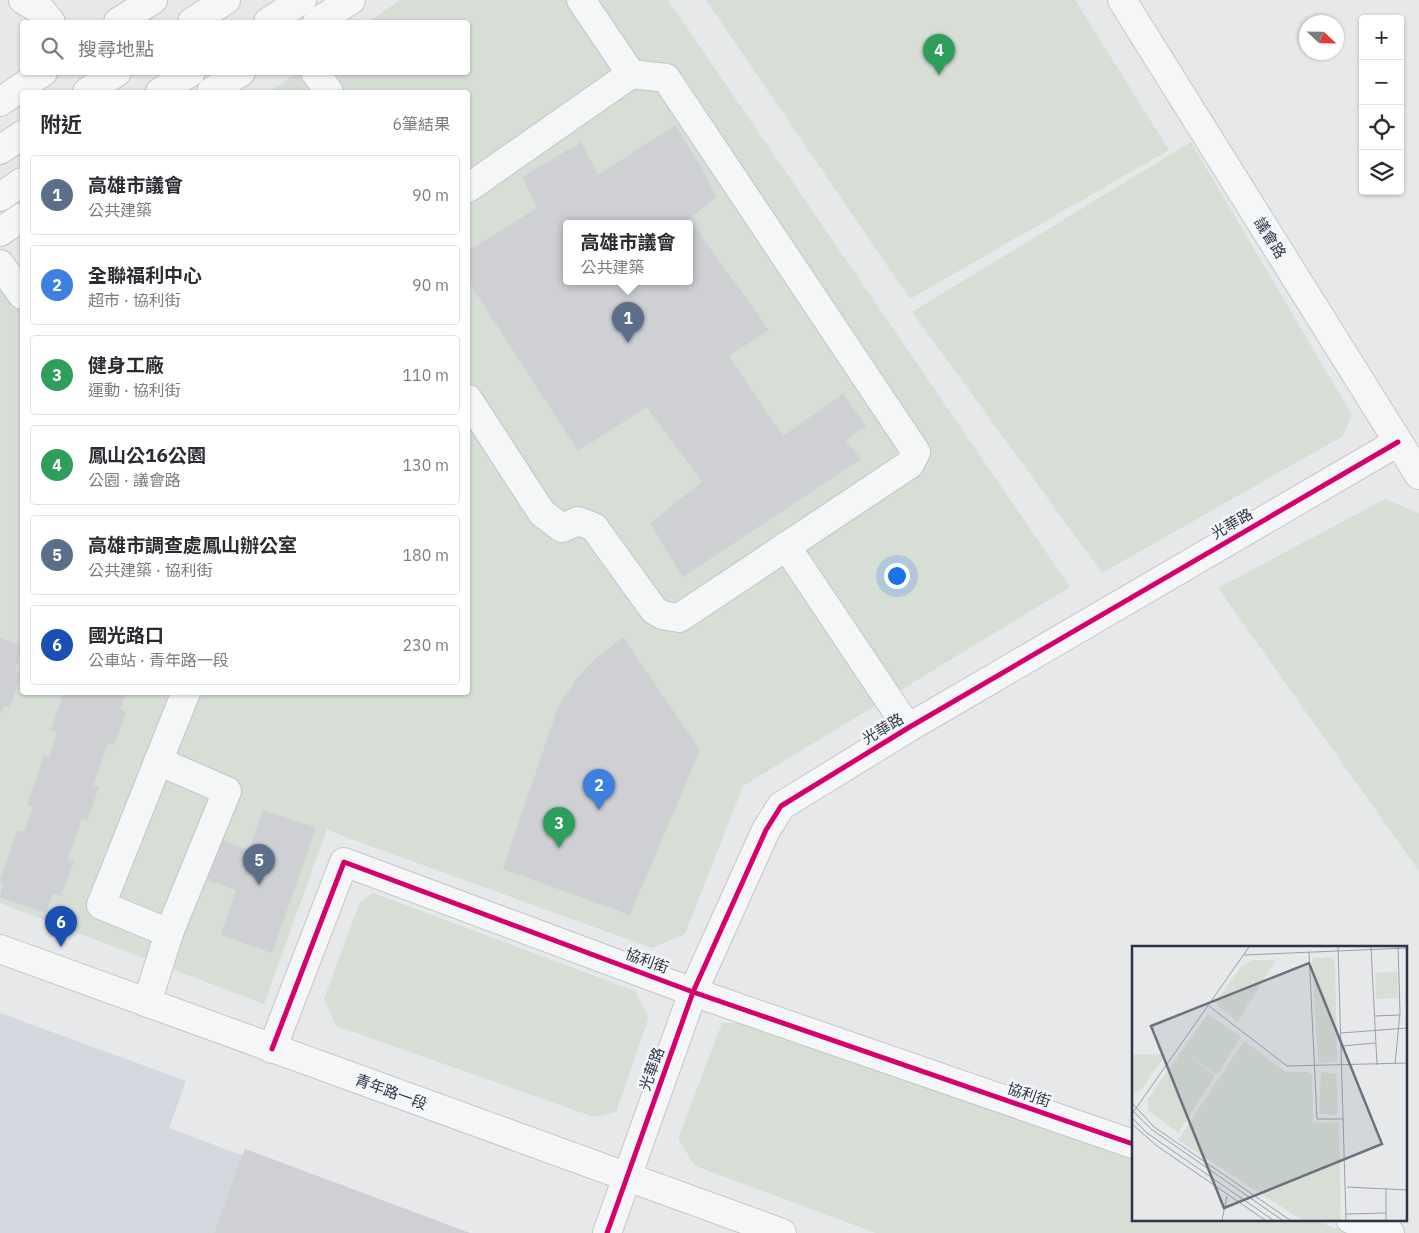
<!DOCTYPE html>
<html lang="zh-TW">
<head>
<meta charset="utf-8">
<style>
  :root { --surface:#fff; --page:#f2f2f3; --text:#2b2b33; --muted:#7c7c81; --line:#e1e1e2; --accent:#d93025 }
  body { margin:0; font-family:"IBM Plex Sans","Noto Sans TC",sans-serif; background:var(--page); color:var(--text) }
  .controls { position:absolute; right:15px; top:15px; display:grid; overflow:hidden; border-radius:5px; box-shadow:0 1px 4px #0004 }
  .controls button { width:45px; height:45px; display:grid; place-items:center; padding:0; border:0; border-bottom:1px solid var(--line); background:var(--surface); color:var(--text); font:25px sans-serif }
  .compass { position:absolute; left:1299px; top:15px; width:45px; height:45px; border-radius:50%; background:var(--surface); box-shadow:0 1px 4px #0004; rotate:112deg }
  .you { position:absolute; left:896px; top:575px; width:18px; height:18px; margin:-12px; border:4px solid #fff; border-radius:50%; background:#1a73e8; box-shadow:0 0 0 8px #1a73e833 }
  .badge { display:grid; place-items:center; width:32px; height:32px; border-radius:50%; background:var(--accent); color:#fff; font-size:16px; font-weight:700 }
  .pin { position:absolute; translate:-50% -41px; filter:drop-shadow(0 1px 2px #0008) }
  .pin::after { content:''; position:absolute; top:26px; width:18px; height:15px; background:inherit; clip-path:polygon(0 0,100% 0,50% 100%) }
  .popup { position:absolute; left:563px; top:220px; width:130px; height:65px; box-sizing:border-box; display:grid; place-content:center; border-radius:5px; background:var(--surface); filter:drop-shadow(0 1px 4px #0005); font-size:16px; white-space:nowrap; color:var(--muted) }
  .popup b { font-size:19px; color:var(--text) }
  .popup::after { content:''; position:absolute; left:50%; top:100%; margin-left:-10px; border:10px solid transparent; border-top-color:var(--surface) }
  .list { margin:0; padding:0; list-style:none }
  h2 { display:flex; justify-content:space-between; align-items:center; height:65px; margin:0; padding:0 20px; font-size:21px }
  h2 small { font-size:16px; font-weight:400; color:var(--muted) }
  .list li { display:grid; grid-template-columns:32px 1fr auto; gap:15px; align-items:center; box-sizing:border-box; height:80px; margin:0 10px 10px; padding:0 10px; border:1px solid var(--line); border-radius:5px }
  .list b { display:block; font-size:19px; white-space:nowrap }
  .list p { margin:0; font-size:16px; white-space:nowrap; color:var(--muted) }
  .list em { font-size:16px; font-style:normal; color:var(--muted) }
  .icon { flex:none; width:28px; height:28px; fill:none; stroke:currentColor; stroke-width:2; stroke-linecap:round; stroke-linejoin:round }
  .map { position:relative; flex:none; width:1419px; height:1233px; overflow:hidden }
  .search { position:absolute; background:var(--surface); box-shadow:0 1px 4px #0004; left:20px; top:20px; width:450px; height:55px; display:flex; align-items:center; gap:12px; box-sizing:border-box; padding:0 18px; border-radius:5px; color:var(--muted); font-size:19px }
  .panel { position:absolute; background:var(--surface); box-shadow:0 1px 4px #0004; left:20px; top:90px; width:450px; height:605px; border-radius:5px }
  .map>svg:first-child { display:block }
</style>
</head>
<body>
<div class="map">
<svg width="1419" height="1233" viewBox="0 0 1419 1233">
  <rect width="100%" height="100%" fill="#e6e8ea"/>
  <polygon fill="#d4d7dd" points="0,1013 186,1081 169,1128 449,1233 0,1233"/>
  <g fill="#d6ded6" fill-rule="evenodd">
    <path d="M400,0H668L1070,587L743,786L685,934L652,948L348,838L327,829L264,1004L0,903V280L22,265V692H468V92H269L297,73L468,72V22H368ZM567,224H689V282H567Z"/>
    <polygon points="706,0 1075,0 1169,150 910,299"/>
    <polygon points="1191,142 1352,415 1343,436 1102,573 912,312"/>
    <polygon points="1385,499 1419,513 1419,871 1218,588"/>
    <polygon points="373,893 635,991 649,1017 616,1112 594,1117 336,1026 324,999 360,902"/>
    <polygon points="722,1023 748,1023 1133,1157 1133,1219 1310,1219 1349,1233 876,1233 695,1166 678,1139"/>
  </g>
  <g fill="#ced0d3" fill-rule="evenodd">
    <path d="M675,125L703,170L716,197L689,219L769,330L729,356L783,436L843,394L866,426L846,441L861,459L683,577L650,523L702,482L647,407L578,451L468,281V251L537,208L522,177L581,142L598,175ZM567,224H689V282H567Z"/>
    <polygon points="623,637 700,750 630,915 503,869 558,707 577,678 597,657"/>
    <polygon points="0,638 22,646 15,672 21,674 10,708 4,705 0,715"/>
    <polygon points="64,692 126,692 120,709 126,712 114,745 108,743 93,785 99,787 87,821 82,819 68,859 74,861 61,896 53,893 46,913 0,897 3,884 0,880 17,830 24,832 33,807 27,805 44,756 49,758 57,732 51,730"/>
    <polygon points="263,810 316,828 272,953 221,935 236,890 207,880 221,840 249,850"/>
    <polygon points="245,1149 470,1233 214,1233"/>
  </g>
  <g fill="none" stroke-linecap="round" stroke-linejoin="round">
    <g stroke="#c4c6c8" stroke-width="30">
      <g id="minor">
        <polyline points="23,0 42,11 51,22"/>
        <polyline points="581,0 631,74"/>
        <polyline points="1122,0 1419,475"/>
        <polyline points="118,22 153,0"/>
        <polyline points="192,22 226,0"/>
        <polyline points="268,22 302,0"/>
        <polyline points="317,22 351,0"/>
        <polyline points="315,72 329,92"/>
        <polyline points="87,92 117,72"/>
        <polyline points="160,92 191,72"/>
        <polyline points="211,92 241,72"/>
        <polyline points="0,102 43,72"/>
        <polyline points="0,150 22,135"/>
        <polyline points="468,188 631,74 666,78 916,452 910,464 679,618 662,615 654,610 594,527 578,521 562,528 542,513 468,399"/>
        <polyline points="0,197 22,182"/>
        <polyline points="0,232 22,217"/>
        <polyline points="0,264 22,295"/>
        <polyline points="786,546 908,728"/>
        <polyline points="169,933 101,905 186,692"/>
        <polyline points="0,949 782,1233"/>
        <polyline points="147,1003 169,933 227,791 158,761"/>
        <polyline points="272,1049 344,862 693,992 1133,1144"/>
        <polyline points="1350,1219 1390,1233"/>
        <polyline points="607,1233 693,992 766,830 781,806 908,728 1398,442"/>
      </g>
    </g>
    <use href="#minor" stroke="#f5f6f7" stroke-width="28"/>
    <g stroke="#f4f6f9" stroke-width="8">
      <g id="cycleway">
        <polyline points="272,1049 344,862 693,992 1133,1144"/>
        <polyline points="607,1233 693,992 766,830 781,806 908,728 1398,442"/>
      </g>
    </g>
    <use href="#cycleway" stroke="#d6006c" stroke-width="5"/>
  </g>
  <g text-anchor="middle" stroke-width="5" stroke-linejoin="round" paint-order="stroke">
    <g font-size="15" fill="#2b3445" stroke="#f4f6f9">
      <text transform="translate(1270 238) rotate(58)" y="5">議會路</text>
      <text transform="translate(1232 524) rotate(-30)" y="5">光華路</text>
      <text transform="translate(883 729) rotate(-31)" y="5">光華路</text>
      <text transform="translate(647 961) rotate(20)" y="5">協利街</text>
      <text transform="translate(652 1069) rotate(-70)" y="5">光華路</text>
      <text transform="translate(391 1092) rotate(20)" y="5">青年路一段</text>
      <text transform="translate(1029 1095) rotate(19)" y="5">協利街</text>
    </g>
  </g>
  <g transform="translate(1132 946)">
    <rect width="275" height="275" fill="#e6e8ea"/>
    <path d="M199,11L203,16L205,113L203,116L186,117L180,16L182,12ZM121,14H144L105,76L85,59V54L108,22ZM265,26L266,52L244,53L243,27ZM76,68L109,91L85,129L54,107L83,130L46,187L16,164V153ZM112,95L154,126H176L180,129L181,177L207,176L209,274H170L46,194ZM34,108L9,144L0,148V109ZM189,126L204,128L206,166L203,169L187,168Z" fill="#d6ded6"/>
    <path fill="none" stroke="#9ba0a8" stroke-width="1" d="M206,1L214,274M239,1L245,119M177,6L185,173H212M112,9L275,2M77,60L155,120L275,117M243,70L268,69M209,87L275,82M210,100L244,97M263,118L268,67L266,1M0,157L22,181L158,274M0,164L19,183L150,274M0,168L117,1M0,172L15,187L141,274M0,178L25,200L133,274M215,241L275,244M214,268L254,267M90,274L95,250M254,274V242"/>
    <path fill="#6c737f" fill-opacity="0.15" stroke="#6c737f" stroke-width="2.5" d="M177,17L250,198L92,262L19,80Z"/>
    <rect width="275" height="275" fill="none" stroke="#2b3445" stroke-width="2.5"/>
  </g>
</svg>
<div class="controls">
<button>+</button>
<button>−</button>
<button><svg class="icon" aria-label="locate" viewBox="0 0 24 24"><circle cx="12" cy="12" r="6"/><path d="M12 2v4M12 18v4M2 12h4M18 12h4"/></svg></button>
<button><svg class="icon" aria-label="layers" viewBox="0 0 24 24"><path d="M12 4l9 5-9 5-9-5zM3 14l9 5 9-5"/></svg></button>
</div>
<svg class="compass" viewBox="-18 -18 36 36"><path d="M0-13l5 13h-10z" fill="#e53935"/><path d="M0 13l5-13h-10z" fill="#7c7c81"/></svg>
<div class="you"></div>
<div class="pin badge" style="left:628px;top:343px;background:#5c6f8a">1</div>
<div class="popup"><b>高雄市議會</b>公共建築</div>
<div class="pin badge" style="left:599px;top:810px;background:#3f7fe0">2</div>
<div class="pin badge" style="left:559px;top:848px;background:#2e9e5b">3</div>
<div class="pin badge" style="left:939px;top:75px;background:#2e9e5b">4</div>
<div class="pin badge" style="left:259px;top:885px;background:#5c6f8a">5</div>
<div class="pin badge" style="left:61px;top:947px;background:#1a4fb4">6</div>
<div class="search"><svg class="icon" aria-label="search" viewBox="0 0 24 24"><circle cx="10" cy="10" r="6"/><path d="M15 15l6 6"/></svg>搜尋地點</div>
<section class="panel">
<h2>附近<small>6筆結果</small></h2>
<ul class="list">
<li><span class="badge" style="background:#5c6f8a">1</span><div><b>高雄市議會</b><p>公共建築</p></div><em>90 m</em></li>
<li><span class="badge" style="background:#3f7fe0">2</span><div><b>全聯福利中心</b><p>超市 · 協利街</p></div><em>90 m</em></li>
<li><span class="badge" style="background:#2e9e5b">3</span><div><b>健身工廠</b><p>運動 · 協利街</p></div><em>110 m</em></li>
<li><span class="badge" style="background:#2e9e5b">4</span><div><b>鳳山公16公園</b><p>公園 · 議會路</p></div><em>130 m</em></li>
<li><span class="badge" style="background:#5c6f8a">5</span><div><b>高雄市調查處鳳山辦公室</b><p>公共建築 · 協利街</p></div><em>180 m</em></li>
<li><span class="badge" style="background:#1a4fb4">6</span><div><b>國光路口</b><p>公車站 · 青年路一段</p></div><em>230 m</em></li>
</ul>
</section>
</div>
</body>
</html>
